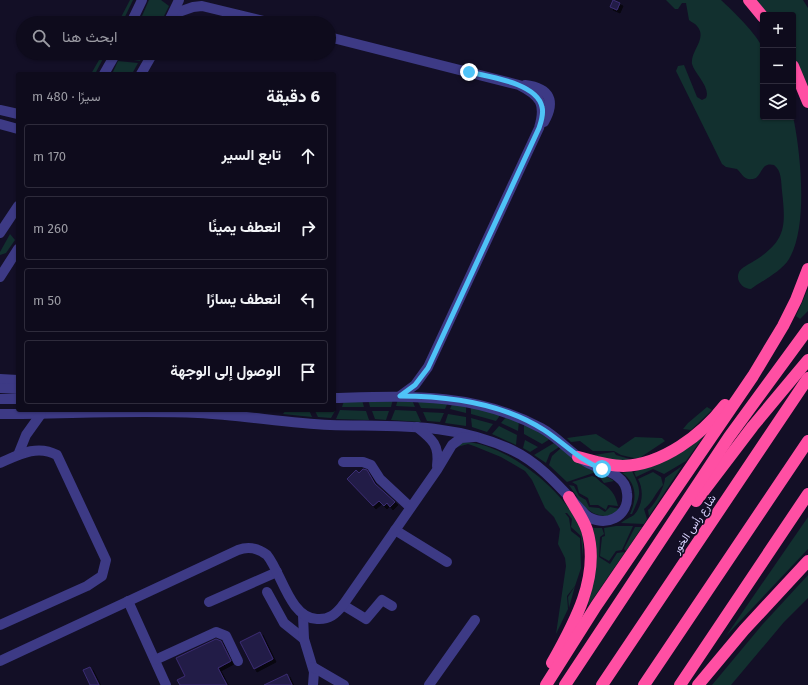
<!DOCTYPE html>
<html lang="ar">
<head>
<meta charset="utf-8">
<style>
  :root { --surface:#0e0b1c; --page:#1c1929; --text:#f1f3f6; --muted:#9b9ba3; --line:#2e2b3b }
  body { margin:0; font-family:"Fira Sans",Vazirmatn,sans-serif; background:var(--page); color:var(--text); direction:rtl }
  .controls { position:absolute; right:12px; top:12px; display:grid; overflow:hidden; border-radius:4px; box-shadow:0 1px 3px #0004 }
  .controls button { width:36px; height:36px; display:grid; place-items:center; padding:0; border:0; border-bottom:1px solid var(--line); background:var(--surface); color:var(--text); font:20px sans-serif }
  .stop { position:absolute; width:12px; height:12px; margin:-9px; border:3px solid #4fc3f7; border-radius:50%; background:#fff }
  .stop.end { background:#4fc3f7; border-color:#fff; box-shadow:0 1px 4px #0008 }
  .list { margin:0; padding:0; list-style:none }
  h2 { display:flex; justify-content:space-between; align-items:center; height:52px; margin:0; padding:0 16px; font-size:17px }
  h2 small { font-size:13px; font-weight:400; color:var(--muted) }
  .list li { display:grid; grid-template-columns:26px 1fr auto; gap:12px; align-items:center; box-sizing:border-box; height:64px; margin:0 8px 8px; padding:0 8px; border:1px solid var(--line); border-radius:4px }
  .list b { display:block; font-size:15px; white-space:nowrap }
  .list em { font-size:13px; font-style:normal; color:var(--muted) }
  .icon { flex:none; width:22px; height:22px; fill:none; stroke:currentColor; stroke-width:2; stroke-linecap:round; stroke-linejoin:round }
  .map { position:relative; flex:none; width:808px; height:685px; overflow:hidden; direction:ltr }
  .search { position:absolute; background:var(--surface); box-shadow:0 1px 3px #0004; left:16px; top:16px; width:320px; height:44px; display:flex; align-items:center; gap:10px; box-sizing:border-box; padding:0 14px; border-radius:22px; color:var(--muted); font-size:15px }
  .panel { position:absolute; background:var(--surface); box-shadow:0 1px 3px #0004; left:16px; top:72px; width:320px; height:340px; border-radius:4px; direction:rtl }
  .map>svg:first-child { display:block }
</style>
</head>
<body>
<div class="map">
<svg width="808" height="685" viewBox="0 0 808 685">
  <defs>
    <filter id="shadow"><feDropShadow dx="3" dy="3" stdDeviation="0" flood-color="#0009"/></filter>
  </defs>
  <rect width="100%" height="100%" fill="#130f26"/>
  <g fill="#12302f">
    <polygon points="130,0 133,0 122,23 118,23"/>
    <polygon points="149,0 161,0 169,6 162,20 142,16"/>
    <path d="M666,0H721C733,11 757,34 763,49C766,59 763,104 763,117H792L794,121C801,157 808,227 789,259C781,272 763,280 751,289C743,289 735,281 739,272C741,268 749,264 754,261C786,241 786,227 782,191C781,182 782,171 774,165C762,162 763,172 756,178C745,182 743,175 737,169L726,167L722,164L676,71L678,66L684,65L697,97L702,100L706,98C711,88 695,74 692,64C690,51 708,39 697,26C695,23 692,23 689,20L686,3H682L678,9H675Z"/>
    <polygon points="756,0 803,0 808,8 808,88 793,55 793,15 768,15"/>
    <polygon points="103,53 106,53 95,74 91,74"/>
    <polygon points="123,53 144,53 140,61 120,58"/>
    <polygon points="118,61 138,63 132,74 112,74"/>
    <polygon points="10,234 15,240 6,253 0,255 0,252"/>
    <polygon points="808,289 808,311 800,319 796,316"/>
    <polygon points="368,399 393,399 391,407 370,407"/>
    <polygon points="398,399 412,400 415,407 396,406"/>
    <polygon points="362,400 364,407 342,407 344,401"/>
    <polygon points="417,400 448,402 445,409 421,408"/>
    <polygon points="453,402 466,404 466,413 450,409"/>
    <polygon points="471,406 501,414 496,421 471,414"/>
    <polygon points="707,407 712,410 691,430 683,429 688,423"/>
    <polygon points="286,410 309,410 312,417 283,414"/>
    <polygon points="340,410 366,411 369,420 336,419"/>
    <polygon points="395,410 416,411 421,422 391,420"/>
    <polygon points="315,411 335,411 331,418 318,417"/>
    <polygon points="372,411 389,411 386,420 375,419"/>
    <polygon points="423,412 444,413 440,422 427,421"/>
    <polygon points="448,414 466,417 466,426 445,423"/>
    <polygon points="507,416 519,421 518,431 501,423"/>
    <polygon points="471,418 493,424 487,432 472,427"/>
    <polygon points="524,424 550,439 542,444 524,434"/>
    <polygon points="499,426 517,435 516,445 492,434"/>
    <polygon points="708,430 686,461 664,474 653,469 636,477 634,472 645,468"/>
    <polygon points="596,434 619,448 635,437 662,438 665,441 638,459 621,455 614,451 593,451 580,441 571,442 567,438"/>
    <polygon points="525,440 538,447 530,452 523,448"/>
    <path d="M461,442C502,440 566,491 580,528C584,538 583,548 583,558L581,536L571,527L572,519L567,513H565L569,518L571,531L580,538L581,568L575,586L567,596L568,609L556,634L566,566L565,558L558,544L560,529L554,517L545,508L532,480L525,471L501,457L474,446L468,444L457,447Z"/>
    <polygon points="554,443 559,447 550,453 546,463 534,455"/>
    <polygon points="561,448 614,481 604,483 596,472 567,482 549,465 552,456"/>
    <polygon points="614,452 616,455 633,460 613,461 594,455"/>
    <path d="M682,466L649,516L648,510C655,505 665,486 665,478Z"/>
    <path d="M632,471C642,491 641,494 632,514H630C637,499 637,483 622,473Z"/>
    <path d="M653,472L661,477L663,485C655,493 653,502 644,509L647,519L644,524L621,523C624,520 631,517 634,515C643,505 644,490 638,479Z"/>
    <path d="M592,476C597,477 598,480 602,483C612,490 615,494 618,506L608,505L606,510L598,505H590L588,498L579,493L577,485L572,482Z"/>
    <path d="M569,485L574,486L579,496L586,500L589,507L599,508L605,512L610,507L620,509L610,516C587,517 581,502 569,485Z"/>
    <polygon points="808,517 808,549 726,636"/>
    <polygon points="616,526 633,526 622,550 616,551 609,561 600,556 602,537 605,536 604,528"/>
    <polygon points="635,527 642,527 626,551 624,549"/>
    <polygon points="593,528 602,528 604,534 600,537 599,557 610,564 617,553 625,552 588,606 596,563 596,544"/>
    <polygon points="808,575 808,598 784,622 731,685 712,685 762,625"/>
    <polygon points="575,586 569,608 568,597"/>
  </g>
  <g fill="#241b47" stroke="#3b2d73" filter="url(#shadow)">
    <polygon points="613,0 620,3 617,10 610,7"/>
    <polygon points="363,469 367,470 375,484 395,502 390,507 387,503 384,506 379,501 373,506 347,479 356,470 359,473"/>
    <polygon points="260,632 273,659 254,669 240,642"/>
    <polygon points="216,639 221,641 231,661 218,668 227,685 180,685 177,680 185,676 176,658"/>
    <polygon points="90,667 99,685 90,685 83,670"/>
    <polygon points="287,674 292,685 264,685 283,676"/>
  </g>
  <g fill="none" stroke-linecap="round" stroke-linejoin="round">
    <g stroke="#3d3a85" stroke-width="10">
      <polyline points="173,14 193,7 202,6 272,23"/>
      <polyline points="131,23 142,0"/>
      <polyline points="168,23 179,0"/>
      <path d="M329,37L519,85C541,96 546,104 539,128L428,367L415,385L400,396"/>
      <polyline points="104,74 116,53"/>
      <polyline points="141,74 153,53"/>
      <path d="M525,85C550,88 556,101 544,122"/>
      <polyline points="0,110 18,114"/>
      <polyline points="0,124 18,129"/>
      <polyline points="0,233 18,206"/>
      <polyline points="0,277 18,249"/>
      <polyline points="0,379 18,380"/>
      <polyline points="0,388 18,389"/>
      <polyline points="0,399 18,399"/>
      <path d="M0,414C66,414 132,410 198,413C242,415 286,423 330,425C394,427 453,422 512,450C542,464 564,492 586,515C604,529 630,517 627,493C625,472 601,471 586,462C570,453 558,437 541,428C474,392 407,396 334,398"/>
      <path d="M417,427C432,439 440,445 437,466"/>
      <polyline points="18,455 26,435 41,414"/>
      <polyline points="343,462 363,462 371,465 380,479 410,507"/>
      <path d="M0,463C18,455 37,444 57,455L106,560L102,576L87,586L0,625"/>
      <polyline points="395,530 447,562"/>
      <polyline points="267,592 284,623 304,639"/>
      <polyline points="128,601 166,685"/>
      <polyline points="209,602 277,572"/>
      <polyline points="343,605 366,619 382,600 392,606"/>
      <polyline points="303,615 304,639 314,672 313,685"/>
      <polyline points="155,660 216,632 226,636 238,661"/>
      <path d="M0,661L238,550C249,546 258,548 267,555C282,574 290,618 317,619C329,620 336,614 343,605L437,470L452,445L461,438L474,437"/>
      <polyline points="313,667 344,685"/>
      <polyline points="429,685 475,620"/>
    </g>
    <g stroke="#ff4fa3" stroke-width="12">
      <polyline points="749,0 763,17"/>
      <polyline points="793,66 808,102"/>
      <path d="M578,457C593,461 608,466 623,466C662,465 702,435 725,405"/>
      <polyline points="696,501 753,426 808,360"/>
      <path d="M552,663C574,624 601,576 587,530C583,518 575,508 569,497"/>
      <polyline points="546,685 596,606 753,376 783,326 796,300 808,269"/>
      <polyline points="565,685 729,437 808,329"/>
      <polyline points="602,685 808,378"/>
      <polyline points="644,685 808,441"/>
      <polyline points="680,685 808,494"/>
      <polyline points="698,685 744,630 808,561"/>
    </g>
  </g>
  <g fill="none" stroke-linecap="round" stroke-linejoin="round">
    <path stroke="#4fc3f7" stroke-width="5" d="M469,72C490,77 537,83 542,107C544,114 541,122 539,128L428,368L415,385L400,396C448,396 502,403 544,430C564,443 579,460 602,469"/>
  </g>
  <g text-anchor="middle" stroke-width="3.5" stroke-linejoin="round" paint-order="stroke">
    <g font-size="11" fill="#d9d4ff" stroke="#130f26">
      <text transform="translate(694 524) rotate(-56)" y="4">شارع رأس الخور</text>
    </g>
  </g>
</svg>
<div class="controls">
<button>+</button>
<button>−</button>
<button><svg class="icon" aria-label="layers" viewBox="0 0 24 24"><path d="M12 4l9 5-9 5-9-5zM3 14l9 5 9-5"/></svg></button>
</div>
<div class="stop" style="left:602px;top:469px"></div>
<div class="stop end" style="left:469px;top:72px"></div>
<div class="search"><svg class="icon" aria-label="search" viewBox="0 0 24 24"><circle cx="10" cy="10" r="6"/><path d="M15 15l6 6"/></svg>ابحث هنا</div>
<section class="panel">
<h2>6 دقيقة<small>سيرًا · 480 m</small></h2>
<ul class="list">
<li><svg class="icon" aria-label="ahead" viewBox="0 0 24 24"><path d="M12 20V5M6 11l6-6 6 6"/></svg><div><b>تابع السير</b></div><em>170 m</em></li>
<li><svg class="icon" aria-label="right" viewBox="0 0 24 24"><path d="M7 20v-9h11M14 6l5 5-5 5"/></svg><div><b>انعطف يمينًا</b></div><em>260 m</em></li>
<li><svg class="icon" aria-label="left" viewBox="0 0 24 24"><path d="M17 20v-9H6M10 6l-5 5 5 5"/></svg><div><b>انعطف يسارًا</b></div><em>50 m</em></li>
<li><svg class="icon" aria-label="arrive" viewBox="0 0 24 24"><path d="M6 21V4h12l-3 4 3 4H6"/></svg><div><b>الوصول إلى الوجهة</b></div></li>
</ul>
</section>
</div>
</body>
</html>
